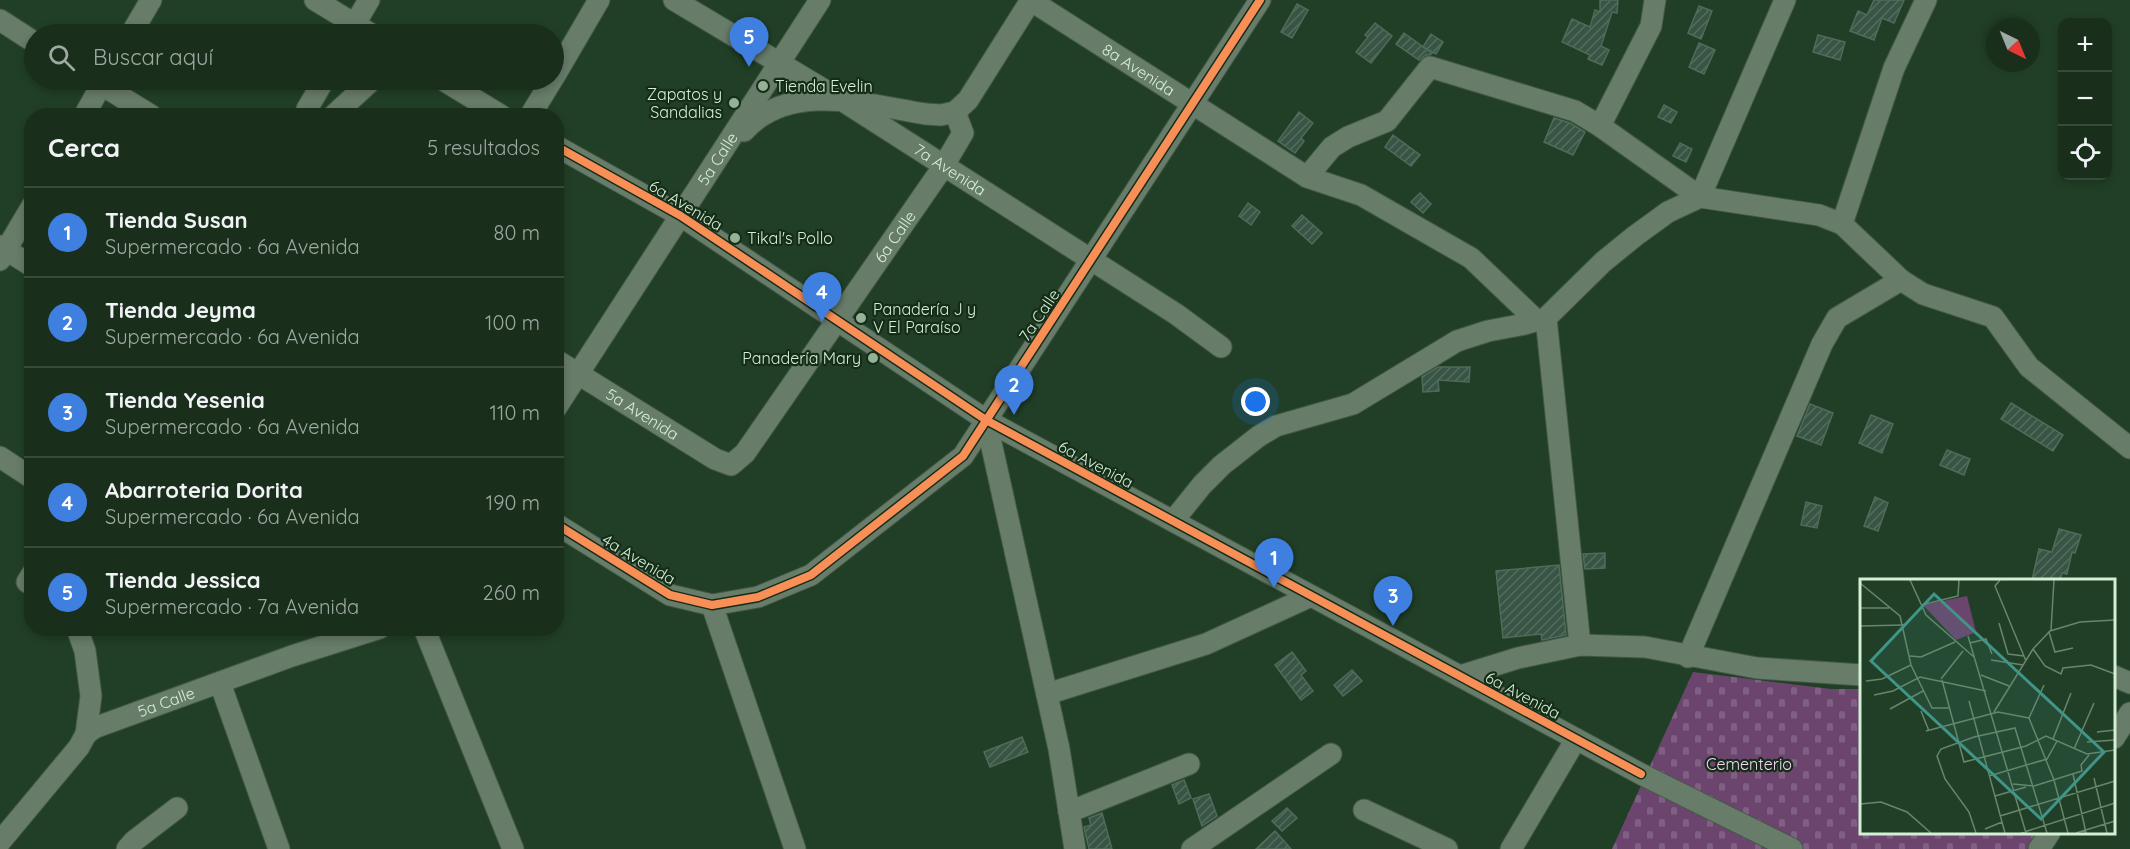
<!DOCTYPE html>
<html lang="es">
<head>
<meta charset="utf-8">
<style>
  :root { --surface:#192f1c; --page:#223725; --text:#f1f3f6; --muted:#9fa9a3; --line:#374a3b; --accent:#ea580c }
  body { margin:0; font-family:Quicksand,sans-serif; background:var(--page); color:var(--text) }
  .controls { position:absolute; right:18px; top:18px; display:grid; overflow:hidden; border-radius:12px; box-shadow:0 3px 9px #0003 }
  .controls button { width:54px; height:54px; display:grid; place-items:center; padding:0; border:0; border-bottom:2px solid var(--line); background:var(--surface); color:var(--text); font:30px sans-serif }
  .compass { position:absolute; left:1986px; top:18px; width:54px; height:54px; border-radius:50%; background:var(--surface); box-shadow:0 3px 9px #0003; rotate:137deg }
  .you { position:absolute; left:1256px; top:402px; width:21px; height:21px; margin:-15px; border:4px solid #fff; border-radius:50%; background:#1a73e8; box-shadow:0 0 0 9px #1a73e833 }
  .badge { display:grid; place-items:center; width:39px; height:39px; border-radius:50%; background:var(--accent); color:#fff; font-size:20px; font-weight:700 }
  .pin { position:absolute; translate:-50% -50px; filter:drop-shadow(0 2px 3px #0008) }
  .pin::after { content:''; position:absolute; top:32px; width:21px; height:18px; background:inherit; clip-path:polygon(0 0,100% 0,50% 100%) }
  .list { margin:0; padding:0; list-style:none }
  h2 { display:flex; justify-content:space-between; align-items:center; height:78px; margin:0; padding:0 24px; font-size:26px }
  h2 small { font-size:20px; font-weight:400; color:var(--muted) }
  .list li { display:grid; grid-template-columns:39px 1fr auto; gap:18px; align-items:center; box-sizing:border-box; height:90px; padding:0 24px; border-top:2px solid var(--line) }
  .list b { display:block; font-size:22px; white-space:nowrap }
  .list p { margin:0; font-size:20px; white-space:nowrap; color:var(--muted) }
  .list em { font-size:20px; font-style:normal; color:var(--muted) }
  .icon { flex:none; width:33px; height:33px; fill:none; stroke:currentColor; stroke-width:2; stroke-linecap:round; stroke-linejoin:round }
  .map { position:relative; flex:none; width:2130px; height:849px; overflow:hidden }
  .search { position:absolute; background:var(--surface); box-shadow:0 3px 9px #0003; left:24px; top:24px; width:540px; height:66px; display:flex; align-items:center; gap:15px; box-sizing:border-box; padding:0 21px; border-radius:33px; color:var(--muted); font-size:22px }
  .panel { position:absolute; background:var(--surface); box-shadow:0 3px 9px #0003; left:24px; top:108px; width:540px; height:528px; border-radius:24px }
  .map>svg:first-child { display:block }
</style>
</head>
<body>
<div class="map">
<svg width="2130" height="849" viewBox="0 0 2130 849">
  <defs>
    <pattern id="cemetery-stones" width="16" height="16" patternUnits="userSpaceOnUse" patternTransform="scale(1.5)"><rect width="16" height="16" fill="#6c456e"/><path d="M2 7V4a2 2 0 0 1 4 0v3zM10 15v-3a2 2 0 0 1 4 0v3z" fill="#806082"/></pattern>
    <pattern id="building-hatch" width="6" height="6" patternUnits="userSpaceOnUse" patternTransform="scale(1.5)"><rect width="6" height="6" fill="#375444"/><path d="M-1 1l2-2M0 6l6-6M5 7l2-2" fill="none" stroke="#536d5e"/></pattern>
  </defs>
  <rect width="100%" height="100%" fill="#213f26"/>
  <polygon fill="url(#cemetery-stones)" points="1693,672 1831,689 1861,689 1862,832 2039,833 2027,849 1612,849"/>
  <g fill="url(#building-hatch)" stroke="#4e6c5a" stroke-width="1.5">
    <polygon points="1600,0 1618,0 1617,13 1612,12 1601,46 1609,50 1602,65 1588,59 1590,55 1562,42 1572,19 1590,27 1595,10 1600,12"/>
    <polygon points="1874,0 1904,0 1894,23 1882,18 1874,40 1850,31 1858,11 1867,15"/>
    <polygon points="1297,4 1308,10 1292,38 1281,32"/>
    <polygon points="1699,6 1712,11 1701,39 1688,33"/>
    <polygon points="1375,23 1392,36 1371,63 1356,52 1368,37 1365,35"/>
    <polygon points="1404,33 1432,53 1430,55 1426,55 1419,60 1396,44"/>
    <polygon points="1431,34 1443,42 1436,54 1423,47"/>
    <polygon points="1818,35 1845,42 1840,60 1813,52"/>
    <polygon points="1699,43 1715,50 1704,74 1689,67"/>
    <polygon points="1664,105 1677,112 1671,123 1658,117"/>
    <polygon points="1299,112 1313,123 1301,138 1304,141 1295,153 1278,141"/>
    <polygon points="1554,118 1570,123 1585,132 1573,155 1544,142"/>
    <polygon points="1393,135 1420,155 1411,166 1385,147"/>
    <polygon points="1680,143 1692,149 1686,162 1673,156"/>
    <polygon points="1420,193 1431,204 1423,213 1411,202"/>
    <polygon points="1248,203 1260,212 1251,225 1239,216"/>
    <polygon points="1302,215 1322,233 1312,244 1292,226"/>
    <polygon points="1438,367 1470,367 1469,382 1438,380 1439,391 1423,392 1422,377"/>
    <polygon points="2011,403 2063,435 2053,451 2001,419"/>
    <polygon points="1810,404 1833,413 1821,445 1797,436"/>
    <polygon points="1871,415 1893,424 1882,453 1859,443"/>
    <polygon points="1947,450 1970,459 1964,475 1940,465"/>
    <polygon points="1875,497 1888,503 1878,531 1864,526"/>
    <polygon points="1806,502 1822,506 1817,528 1801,525"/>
    <polygon points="2059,529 2081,535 2075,553 2072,552 2067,574 2062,573 2060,580 2032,580 2039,549 2052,552"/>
    <polygon points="1605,553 1605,568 1585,569 1583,554"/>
    <polygon points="1559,565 1566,635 1542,640 1541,634 1503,638 1496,571"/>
    <polygon points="1292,652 1306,671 1301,675 1313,691 1301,700 1275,665"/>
    <polygon points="1352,670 1362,681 1343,696 1334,685"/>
    <polygon points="1022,737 1028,752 990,767 984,752"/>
    <polygon points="1184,780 1191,798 1179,804 1172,785"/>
    <polygon points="1209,794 1217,816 1202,826 1193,799"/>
    <polygon points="1287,808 1297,818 1282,831 1272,821"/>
    <polygon points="1102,813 1112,849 1089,849 1084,827 1091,825 1089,818"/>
    <polygon points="1275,831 1291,849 1256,849"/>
  </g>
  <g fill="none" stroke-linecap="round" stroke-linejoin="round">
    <g stroke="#425945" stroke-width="23">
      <g id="minor">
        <polyline points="315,0 371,34"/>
        <path id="s1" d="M674,0L843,101L1176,314L1221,347"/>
        <path id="s2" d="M1030,0L1307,177L1361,195L1471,258L1537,321"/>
        <polyline points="0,20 34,42"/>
        <polyline points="131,34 151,0"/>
        <polyline points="349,34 369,0"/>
        <polyline points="554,77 599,0"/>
        <polyline points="94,80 152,116"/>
        <polyline points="443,80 502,116"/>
        <polyline points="955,112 968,100 1031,0"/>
        <polyline points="84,116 104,80"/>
        <polyline points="306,116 307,109 324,80"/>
        <polyline points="333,116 372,80"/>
        <polyline points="530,116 552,80"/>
        <polyline points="1600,126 1651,26 1655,0"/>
        <path d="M744,131C790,80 868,105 926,114L941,115L955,112"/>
        <polyline points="556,146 681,216 986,420 1641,774 1792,849"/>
        <polyline points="1307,177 1332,147 1348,137 1387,121 1430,67 1575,111 1600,126 1700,197 1819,215 1842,224 1901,280 1923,294 1993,317 2029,367 2130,448"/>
        <polyline points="1842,224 1894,68 1926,0"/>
        <polyline points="0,246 32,266"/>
        <polyline points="0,260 32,206"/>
        <polyline points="1546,318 1580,645"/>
        <path id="s3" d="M556,360L715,459L731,465L745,453L943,167L963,133L955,112"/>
        <path id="s4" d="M556,408L820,0"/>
        <polyline points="986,420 1059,749 1075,849"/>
        <polyline points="0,457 32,478"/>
        <polyline points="1173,521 1202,485 1222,465 1259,436 1276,426 1353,404 1457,341 1488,331 1525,324 1546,318 1603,262 1635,236 1668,212 1700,197 1785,0"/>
        <polyline points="556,524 670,595 712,605 758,597 811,575 963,456 1260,0"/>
        <polyline points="32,574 27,582 32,585"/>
        <polyline points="712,605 795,849"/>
        <polyline points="77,628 85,651 91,696 86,734"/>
        <polyline points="424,628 513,849"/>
        <polyline points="1688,657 1822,344 1837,318 1901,280"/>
        <polyline points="1460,676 1518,658 1580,645 1645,647 1757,668 1862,675"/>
        <polyline points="2114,676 2130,683"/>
        <polyline points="220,683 279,849"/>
        <polyline points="1047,694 1206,644 1311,596"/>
        <polyline points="2114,738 2130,713"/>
        <polyline points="1364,810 1447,849"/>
        <polyline points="1069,812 1189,764"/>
        <path id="s5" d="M0,842L79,747L86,734L94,728L292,656L380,628"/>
        <polyline points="127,849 134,841 177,808"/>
        <polyline points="1192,849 1331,754"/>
        <polyline points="1511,849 1576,739"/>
        <polyline points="2039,849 2050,832"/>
      </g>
    </g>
    <use href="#minor" stroke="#687c6a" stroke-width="21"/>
    <g stroke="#152c18" stroke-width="11">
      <g id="cycleway">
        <polyline points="556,146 681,216 986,420 1641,774"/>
        <polyline points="556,524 670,595 712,605 758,597 811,575 963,456 1260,0"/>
      </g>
    </g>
    <use href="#cycleway" stroke="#f78f57" stroke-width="8"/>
  </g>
  <g fill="#95b297" stroke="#152c18" stroke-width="2">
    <circle cx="763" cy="86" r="6"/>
    <circle cx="734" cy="103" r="6"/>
    <circle cx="735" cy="238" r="6"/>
    <circle cx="861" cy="318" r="6"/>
    <circle cx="873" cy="358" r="6"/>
  </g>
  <g text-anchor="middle" stroke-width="4.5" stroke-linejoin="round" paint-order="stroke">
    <g font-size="16" fill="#d3f0d4" stroke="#152c18">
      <text dy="6" stroke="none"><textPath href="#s2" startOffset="129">8a Avenida</textPath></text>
      <text dy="6" stroke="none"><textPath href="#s4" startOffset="297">5a Calle</textPath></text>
      <text dy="6" stroke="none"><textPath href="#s1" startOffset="324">7a Avenida</textPath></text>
      <text transform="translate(686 205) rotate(31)" y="6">6a Avenida</text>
      <text dy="6" stroke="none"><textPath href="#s3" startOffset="486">6a Calle</textPath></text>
      <text transform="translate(1039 315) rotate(-56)" y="6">7a Calle</text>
      <text dy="6" stroke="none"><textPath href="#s3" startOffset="102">5a Avenida</textPath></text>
      <text transform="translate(1096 464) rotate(28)" y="6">6a Avenida</text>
      <text transform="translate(639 559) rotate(31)" y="6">4a Avenida</text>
      <text transform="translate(1523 695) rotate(28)" y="6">6a Avenida</text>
      <text dy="6" stroke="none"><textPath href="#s5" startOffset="225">5a Calle</textPath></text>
    </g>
    <g font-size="16" fill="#d3f0d4" stroke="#152c18" text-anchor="start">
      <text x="775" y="92">Tienda Evelin</text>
      <text x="722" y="100" text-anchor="end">Zapatos y<tspan x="722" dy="18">Sandalias</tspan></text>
      <text x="747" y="244">Tikal's Pollo</text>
      <text x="873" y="315">Panadería J y<tspan x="873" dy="18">V El Paraíso</tspan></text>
      <text x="861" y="364" text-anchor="end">Panadería Mary</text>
    </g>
    <g font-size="16" fill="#f7d3f7" stroke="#152c18">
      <text x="1749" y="770">Cementerio</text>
    </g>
  </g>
  <g transform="translate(1860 579)">
    <rect width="255" height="255" fill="#213f26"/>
    <path d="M107,17L116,53L96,61L63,26Z" fill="#6c456e"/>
    <path fill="none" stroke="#68866c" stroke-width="1.5" d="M50,1L66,36L114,78M140,1L135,7L166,82M0,4L40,37L51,86L72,129H90M61,26L98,17L99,1M0,29H29M139,44L148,75L164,77M0,47L44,46M191,51L194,1M189,53L195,73L213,69M108,57L166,254M110,64L126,60L132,75M173,70L185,87L201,95L203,89L231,86L255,95M50,77L61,78L95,63M131,81L163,86M121,96L149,107M81,100L103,72M82,101L104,183L166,167L186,157L227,175L255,171M6,102L22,100L51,86M14,116L33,112L60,98L126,112M109,122L145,254M30,130L63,112M61,132L69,152M134,133L173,70L190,52L220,43L255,41M169,139L194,201L208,254M169,139L184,106M66,152L138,133L169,139M237,153L255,151M193,160L211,114M227,163L255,161M214,170L234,124M213,195L226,254M129,197L187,180L197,162M234,199L247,254M153,205L174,207L222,192L221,186L229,176M135,217L166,208M0,225L21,223L47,233L71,254M140,237L255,202M125,250L142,243M116,254L109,233L85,200L77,177L81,170L114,158L155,149L187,254M161,254L255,224M216,254L255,242"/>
    <path fill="#409488" fill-opacity="0.15" stroke="#409488" stroke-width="3" d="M74,15L244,173L181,240L11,82Z"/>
    <rect width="255" height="255" fill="none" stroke="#d3f0d4" stroke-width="3"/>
  </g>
</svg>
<div class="controls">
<button>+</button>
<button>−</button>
<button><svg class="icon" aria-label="locate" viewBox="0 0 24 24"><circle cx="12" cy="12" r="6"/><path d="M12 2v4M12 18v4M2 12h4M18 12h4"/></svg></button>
</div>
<svg class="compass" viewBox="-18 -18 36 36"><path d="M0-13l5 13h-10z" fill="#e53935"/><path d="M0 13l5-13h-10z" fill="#9fa9a3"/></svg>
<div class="you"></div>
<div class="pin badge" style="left:1274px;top:588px;background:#3f7fe0">1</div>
<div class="pin badge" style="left:1014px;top:415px;background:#3f7fe0">2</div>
<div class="pin badge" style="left:1393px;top:626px;background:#3f7fe0">3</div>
<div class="pin badge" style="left:822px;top:322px;background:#3f7fe0">4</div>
<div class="pin badge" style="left:749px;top:67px;background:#3f7fe0">5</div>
<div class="search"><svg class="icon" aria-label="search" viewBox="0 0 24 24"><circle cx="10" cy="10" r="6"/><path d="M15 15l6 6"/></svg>Buscar aquí</div>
<section class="panel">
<h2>Cerca<small>5 resultados</small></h2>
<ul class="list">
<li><span class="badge" style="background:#3f7fe0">1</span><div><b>Tienda Susan</b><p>Supermercado · 6a Avenida</p></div><em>80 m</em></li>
<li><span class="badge" style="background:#3f7fe0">2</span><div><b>Tienda Jeyma</b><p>Supermercado · 6a Avenida</p></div><em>100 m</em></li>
<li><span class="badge" style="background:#3f7fe0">3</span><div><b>Tienda Yesenia</b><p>Supermercado · 6a Avenida</p></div><em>110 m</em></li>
<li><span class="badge" style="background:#3f7fe0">4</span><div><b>Abarroteria Dorita</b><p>Supermercado · 6a Avenida</p></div><em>190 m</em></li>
<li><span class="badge" style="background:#3f7fe0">5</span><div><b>Tienda Jessica</b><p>Supermercado · 7a Avenida</p></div><em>260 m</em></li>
</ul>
</section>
</div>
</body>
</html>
